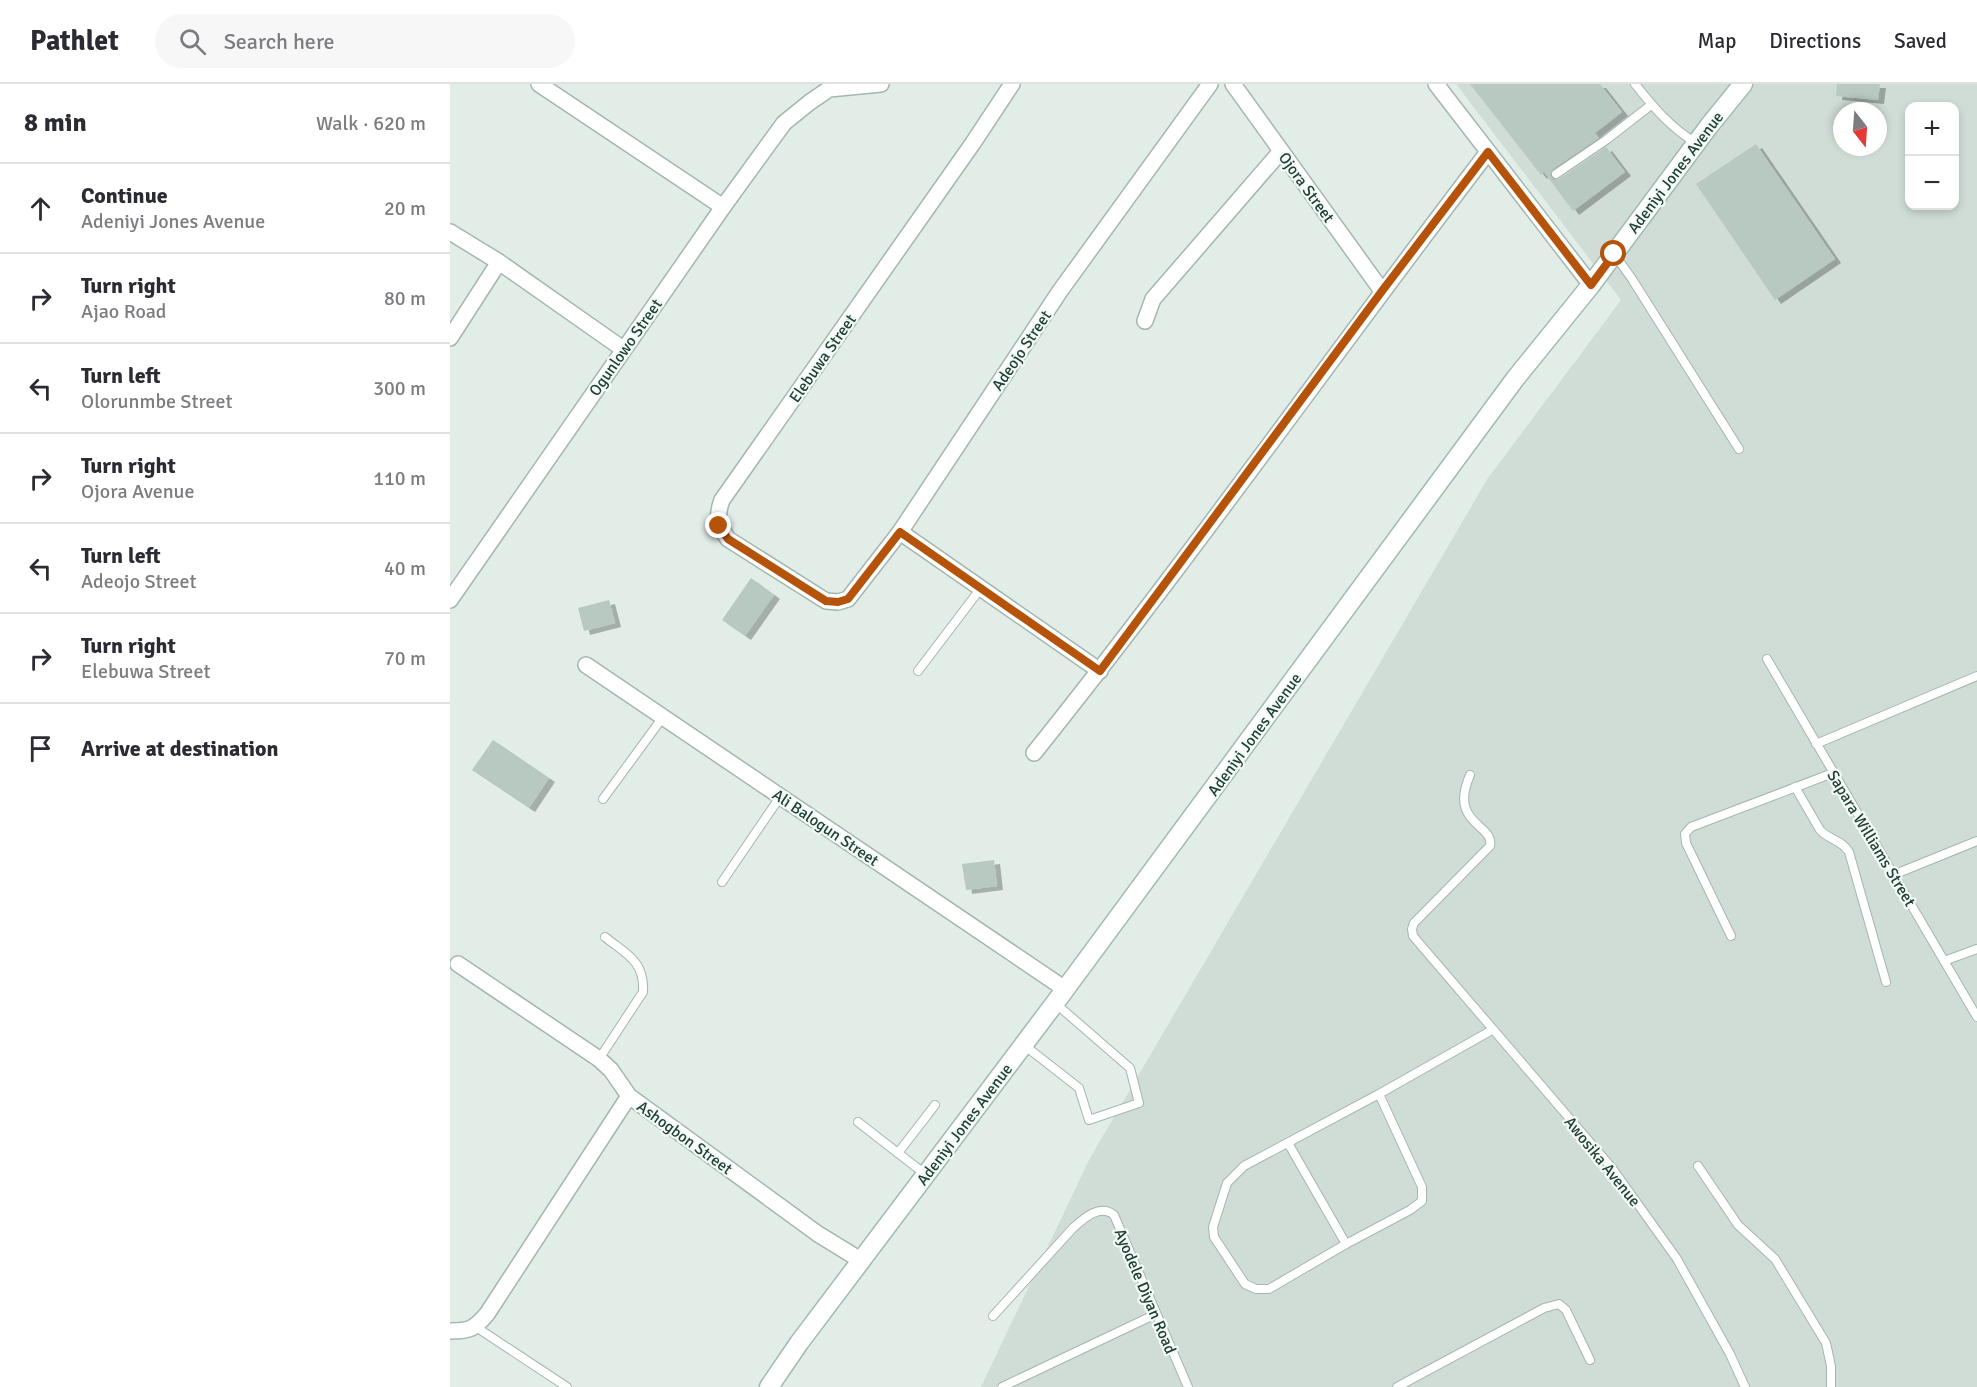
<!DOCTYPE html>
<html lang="en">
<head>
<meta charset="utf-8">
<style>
  :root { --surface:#fff; --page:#f7f7f7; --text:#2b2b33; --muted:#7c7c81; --line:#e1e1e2 }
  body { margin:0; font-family:Signika,sans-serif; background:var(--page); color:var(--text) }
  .controls { position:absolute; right:18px; top:18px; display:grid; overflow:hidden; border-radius:12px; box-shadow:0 3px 9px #0003 }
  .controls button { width:54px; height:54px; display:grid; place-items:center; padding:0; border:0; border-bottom:2px solid var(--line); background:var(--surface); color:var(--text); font:30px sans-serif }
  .compass { position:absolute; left:1383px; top:18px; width:54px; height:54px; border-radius:50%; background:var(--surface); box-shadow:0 3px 9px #0003; rotate:163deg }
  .stop { position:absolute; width:18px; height:18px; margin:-14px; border:4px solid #b45309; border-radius:50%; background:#fff }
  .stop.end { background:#b45309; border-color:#fff; box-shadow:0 2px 6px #0008 }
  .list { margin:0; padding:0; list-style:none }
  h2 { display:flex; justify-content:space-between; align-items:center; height:78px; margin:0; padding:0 24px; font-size:26px }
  h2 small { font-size:20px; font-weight:400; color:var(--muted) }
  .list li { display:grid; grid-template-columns:39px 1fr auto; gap:18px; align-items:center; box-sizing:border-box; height:90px; padding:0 24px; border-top:2px solid var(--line) }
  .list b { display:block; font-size:22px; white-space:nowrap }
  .list p { margin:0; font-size:20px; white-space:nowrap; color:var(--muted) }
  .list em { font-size:20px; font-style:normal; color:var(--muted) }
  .icon { flex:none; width:33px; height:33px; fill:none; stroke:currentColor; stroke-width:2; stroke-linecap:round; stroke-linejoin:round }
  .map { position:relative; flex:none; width:1527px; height:1303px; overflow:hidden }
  header { display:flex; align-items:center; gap:36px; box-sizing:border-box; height:84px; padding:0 30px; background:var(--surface); border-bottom:2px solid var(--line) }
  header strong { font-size:28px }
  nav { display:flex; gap:33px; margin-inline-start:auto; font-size:21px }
  .search { width:420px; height:54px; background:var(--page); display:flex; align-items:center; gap:15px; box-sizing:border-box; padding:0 21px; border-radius:33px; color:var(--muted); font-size:22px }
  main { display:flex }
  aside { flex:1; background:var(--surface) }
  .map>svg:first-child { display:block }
</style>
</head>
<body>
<header>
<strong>Pathlet</strong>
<div class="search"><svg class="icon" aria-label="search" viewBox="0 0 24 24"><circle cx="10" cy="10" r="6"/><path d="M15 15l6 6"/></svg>Search here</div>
<nav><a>Map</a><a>Directions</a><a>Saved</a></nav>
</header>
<main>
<aside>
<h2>8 min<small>Walk · 620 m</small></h2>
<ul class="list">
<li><svg class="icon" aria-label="ahead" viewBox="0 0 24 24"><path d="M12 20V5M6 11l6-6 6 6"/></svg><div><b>Continue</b><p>Adeniyi Jones Avenue</p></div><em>20 m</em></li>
<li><svg class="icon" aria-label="right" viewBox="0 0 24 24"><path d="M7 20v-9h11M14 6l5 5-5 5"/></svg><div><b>Turn right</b><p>Ajao Road</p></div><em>80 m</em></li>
<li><svg class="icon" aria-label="left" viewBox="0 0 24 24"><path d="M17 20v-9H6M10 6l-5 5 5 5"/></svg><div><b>Turn left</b><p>Olorunmbe Street</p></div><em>300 m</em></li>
<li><svg class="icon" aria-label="right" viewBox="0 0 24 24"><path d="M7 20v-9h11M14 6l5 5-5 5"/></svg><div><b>Turn right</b><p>Ojora Avenue</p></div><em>110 m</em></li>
<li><svg class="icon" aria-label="left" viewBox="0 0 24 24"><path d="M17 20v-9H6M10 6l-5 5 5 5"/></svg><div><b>Turn left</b><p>Adeojo Street</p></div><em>40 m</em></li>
<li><svg class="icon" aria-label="right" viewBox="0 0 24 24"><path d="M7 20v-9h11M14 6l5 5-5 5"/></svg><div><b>Turn right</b><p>Elebuwa Street</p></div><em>70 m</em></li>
<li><svg class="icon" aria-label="arrive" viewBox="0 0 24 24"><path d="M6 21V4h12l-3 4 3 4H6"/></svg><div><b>Arrive at destination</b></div></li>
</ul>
</aside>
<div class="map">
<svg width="1527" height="1303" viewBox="0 0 1527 1303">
  <defs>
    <filter id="shadow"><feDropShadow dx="6" dy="4" stdDeviation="0" flood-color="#0004"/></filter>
  </defs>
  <rect width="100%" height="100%" fill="#e2ede8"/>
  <path fill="#d0ddd7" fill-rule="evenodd" d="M1006,0H1527V1303H531L640,1074L1038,394L1171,216ZM1460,22H1504V122H1460ZM1392,27H1428V63H1392Z"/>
  <g fill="#b7c9c0" filter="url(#shadow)">
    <polygon points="1020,0 1150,0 1172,28 1145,49 1149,54 1103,85 1100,91 1104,96 1109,95 1156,63 1175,88 1123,127 1094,88 1091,91"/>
    <polygon points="1387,0 1430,0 1428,16 1386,12"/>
    <polygon points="1306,60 1385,175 1325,216 1246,100"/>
    <polygon points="301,494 324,511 295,552 272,536"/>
    <polygon points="159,516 165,539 134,547 128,524"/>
    <polygon points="43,656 99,694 79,724 22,686"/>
    <polygon points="544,776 547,802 516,806 512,780"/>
  </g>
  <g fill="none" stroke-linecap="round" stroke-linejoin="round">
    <g stroke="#a4b6af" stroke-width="10">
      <g id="lane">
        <path d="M1185,0C1204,24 1220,43 1246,59"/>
        <polyline points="1106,90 1156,56 1201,21"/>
        <polyline points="1165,171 1182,195 1289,365"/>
        <polyline points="1317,575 1527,933"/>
        <polyline points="468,587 531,504"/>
        <polyline points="1366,660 1527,592"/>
        <path d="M1020,691C998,741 1045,740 1040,762L964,839L962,845L963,852L1162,1084L1227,1175L1280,1270L1295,1303"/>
        <path d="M1345,703L1370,746C1379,756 1392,756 1399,768L1436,898"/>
        <polyline points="153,715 213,633"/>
        <polyline points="1443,791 1527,757"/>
        <polyline points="272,798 330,713"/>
        <polyline points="1281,852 1236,759 1235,750 1241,743 1383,689"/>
        <polyline points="1494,877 1527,865"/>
        <polyline points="574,961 629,1004 639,1036 689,1019 680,984 605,919"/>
        <path d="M149,975L193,908C195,877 176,870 155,853"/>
        <polyline points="929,1010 972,1103 972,1117 960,1126 896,1160 819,1205 806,1205 795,1200 764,1153 763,1143 777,1099 794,1082 929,1010 1042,946"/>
        <polyline points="408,1038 475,1090"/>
        <polyline points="838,1059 896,1160"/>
        <polyline points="448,1069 485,1021"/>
        <polyline points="1248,1082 1288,1141 1325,1175 1376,1259 1381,1282 1381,1303"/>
        <path d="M543,1232L623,1144C633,1135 650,1119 664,1131L738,1303"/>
        <polyline points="26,1243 117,1303"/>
        <polyline points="552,1303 706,1230"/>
        <polyline points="947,1303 1094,1224 1109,1220 1116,1226 1140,1276"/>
      </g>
    </g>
    <g stroke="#a4b6af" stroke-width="18">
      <g id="street">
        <polyline points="89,0 273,123"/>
        <path d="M562,0L523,59L272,416C266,432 268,441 278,455L376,517L388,518L398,515L450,448L610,207L760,0"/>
        <polyline points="783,0 932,207"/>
        <polyline points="986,0 1141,201"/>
        <polyline points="0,148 49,178 173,265"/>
        <polyline points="695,237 703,215 831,67"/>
        <polyline points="0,254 49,178"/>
        <polyline points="450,448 650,587"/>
        <polyline points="0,516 273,123 334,39 360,18 379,5 431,0"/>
        <polyline points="136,581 615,905"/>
        <path d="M584,669C741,473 885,268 1038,68"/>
        <polyline points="8,880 149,975 161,986 179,1012 368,1150 412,1177"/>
        <path d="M0,1247C20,1247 24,1245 37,1230L179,1012"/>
      </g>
    </g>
    <g stroke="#9fbaaf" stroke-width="21">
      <polyline id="secondary" points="319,1303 349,1259 605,919 1065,295 1141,201 1259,42 1293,0"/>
    </g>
    <use href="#lane" stroke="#fff" stroke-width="8"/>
    <use href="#street" stroke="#fff" stroke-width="15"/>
    <use href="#secondary" stroke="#fff" stroke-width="18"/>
  </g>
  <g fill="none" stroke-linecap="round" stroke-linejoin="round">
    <polyline stroke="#b45309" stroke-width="8" points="269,442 278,455 376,517 388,518 398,515 450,448 650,587 932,207 1038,68 1141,201 1164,170"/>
  </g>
  <g text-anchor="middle" stroke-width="4.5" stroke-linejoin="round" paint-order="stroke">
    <g font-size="16" fill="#204036" stroke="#f3faf6">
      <text transform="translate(1225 88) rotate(-53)" y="6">Adeniyi Jones Avenue</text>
      <text transform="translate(857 103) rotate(54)" y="6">Ojora Street</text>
      <text transform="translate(175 263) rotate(-55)" y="6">Ogunlowo Street</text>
      <text transform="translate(571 266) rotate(-56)" y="6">Adeojo Street</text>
      <text transform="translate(372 274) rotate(-55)" y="6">Elebuwa Street</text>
      <text transform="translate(804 650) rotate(-54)" y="6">Adeniyi Jones Avenue</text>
      <text transform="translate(376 743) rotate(34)" y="6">Ali Balogun Street</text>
      <text transform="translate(1422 754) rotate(59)" y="6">Sapara Williams Street</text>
      <text transform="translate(514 1040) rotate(-53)" y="6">Adeniyi Jones Avenue</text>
      <text transform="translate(235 1053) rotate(36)" y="6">Ashogbon Street</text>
      <text transform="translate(1153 1077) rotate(51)" y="6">Awosika Avenue</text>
      <text transform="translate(696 1207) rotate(67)" y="6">Ayodele Diyan Road</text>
    </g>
  </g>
</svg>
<div class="controls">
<button>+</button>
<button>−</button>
</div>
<svg class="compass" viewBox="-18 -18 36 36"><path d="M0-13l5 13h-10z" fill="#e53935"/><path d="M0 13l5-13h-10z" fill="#7c7c81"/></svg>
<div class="stop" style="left:1164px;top:170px"></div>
<div class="stop end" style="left:269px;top:442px"></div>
</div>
</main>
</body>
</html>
